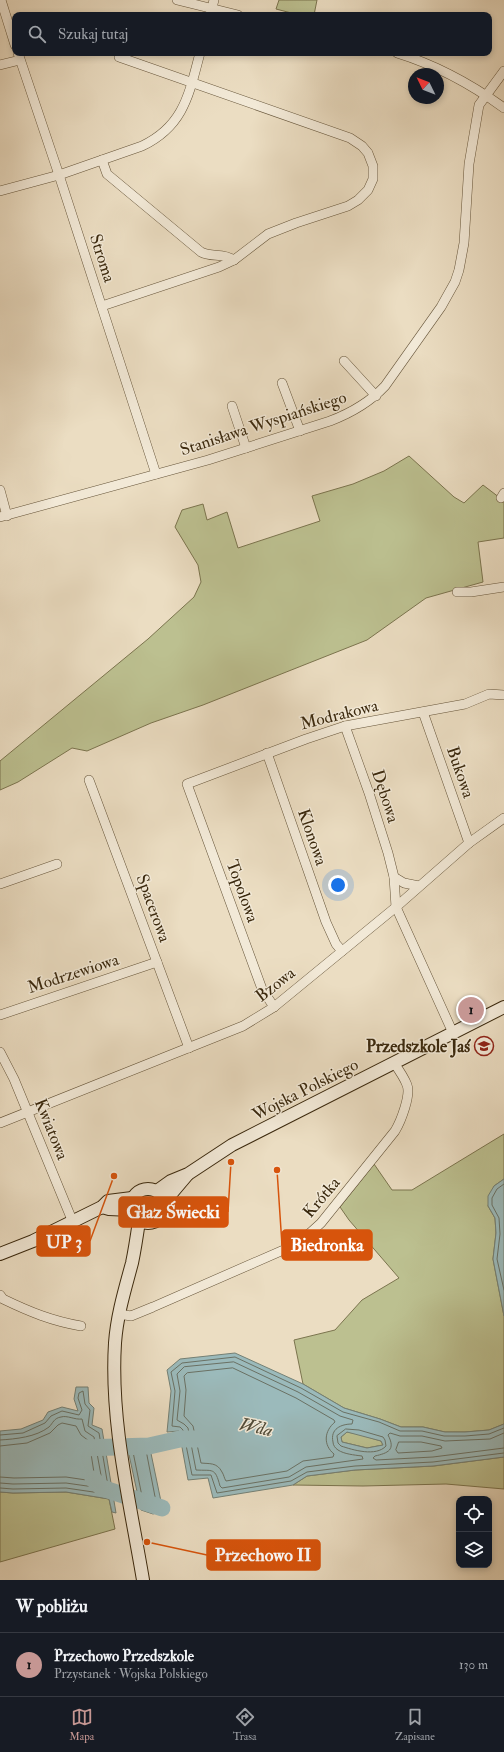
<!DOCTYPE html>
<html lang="pl">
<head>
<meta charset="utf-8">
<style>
  :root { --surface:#171b24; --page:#242831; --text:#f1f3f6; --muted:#9ea1a6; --line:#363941; --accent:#c59692 }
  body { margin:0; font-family:"IM FELL Double Pica",serif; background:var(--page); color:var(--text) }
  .controls { position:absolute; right:12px; bottom:12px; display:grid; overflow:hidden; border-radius:8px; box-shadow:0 2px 6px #0003 }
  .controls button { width:36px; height:36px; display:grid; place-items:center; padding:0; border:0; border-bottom:1px solid var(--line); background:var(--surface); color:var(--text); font:20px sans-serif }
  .compass { position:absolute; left:408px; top:68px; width:36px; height:36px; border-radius:50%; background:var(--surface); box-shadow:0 2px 6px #0003; rotate:313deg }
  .you { position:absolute; left:338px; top:885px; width:14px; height:14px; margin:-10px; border:3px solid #fff; border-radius:50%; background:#1a73e8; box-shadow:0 0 0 6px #1a73e833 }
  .badge { display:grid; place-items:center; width:26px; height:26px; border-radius:50%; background:var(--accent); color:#111; font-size:13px; font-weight:700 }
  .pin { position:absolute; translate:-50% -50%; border:2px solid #fff; box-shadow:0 1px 4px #0006 }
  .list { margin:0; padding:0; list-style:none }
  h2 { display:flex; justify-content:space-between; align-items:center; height:52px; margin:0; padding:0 16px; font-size:17px }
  h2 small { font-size:13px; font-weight:400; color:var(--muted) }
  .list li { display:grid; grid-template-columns:26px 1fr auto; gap:12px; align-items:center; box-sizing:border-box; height:64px; padding:0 16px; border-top:1px solid var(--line) }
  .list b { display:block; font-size:15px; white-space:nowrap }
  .list p { margin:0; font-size:13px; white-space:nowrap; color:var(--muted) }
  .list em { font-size:13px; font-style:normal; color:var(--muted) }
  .icon { flex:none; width:22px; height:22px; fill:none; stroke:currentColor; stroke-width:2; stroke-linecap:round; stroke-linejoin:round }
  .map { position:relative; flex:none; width:504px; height:1580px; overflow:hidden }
  .search { position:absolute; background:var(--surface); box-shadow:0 2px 6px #0003; left:12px; right:12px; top:12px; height:44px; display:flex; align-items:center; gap:10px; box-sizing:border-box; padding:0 14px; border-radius:8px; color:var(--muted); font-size:15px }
  .sheet { height:116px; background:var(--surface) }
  nav { display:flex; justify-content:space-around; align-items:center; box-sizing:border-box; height:56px; border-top:1px solid var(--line); background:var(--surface); font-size:11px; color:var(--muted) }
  nav a { display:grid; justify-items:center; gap:2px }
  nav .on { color:var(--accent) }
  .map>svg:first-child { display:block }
</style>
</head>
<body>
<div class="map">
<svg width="504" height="1580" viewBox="0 0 504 1580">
  <rect width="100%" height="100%" fill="#ebddc2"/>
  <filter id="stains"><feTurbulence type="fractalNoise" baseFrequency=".005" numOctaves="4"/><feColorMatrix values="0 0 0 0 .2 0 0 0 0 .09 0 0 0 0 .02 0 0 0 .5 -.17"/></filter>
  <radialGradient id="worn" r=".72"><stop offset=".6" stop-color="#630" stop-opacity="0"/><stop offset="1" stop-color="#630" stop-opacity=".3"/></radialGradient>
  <g fill="#bcc090" stroke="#7b744e">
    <polygon points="279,0 317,0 314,15 299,15 276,9"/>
    <polygon points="409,456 454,497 464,503 483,485 504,501 504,538 478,542 483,582 426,598 367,640 203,705 151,723 87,751 72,748 18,782 0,790 0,761 148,639 194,597 201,582 198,565 175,527 182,510 203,504 207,520 227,512 238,548 320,521 312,496 353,484 384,471"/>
    <polygon points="504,1134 504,1179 494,1186 488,1206 495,1218 496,1233 493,1259 504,1316 504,1424 489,1430 465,1432 445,1432 423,1427 401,1427 380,1419 344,1408 303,1384 294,1340 335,1330 362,1300 399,1278 349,1220 340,1207 374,1164 392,1190 412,1190"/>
    <polygon points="347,1432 358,1434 381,1441 383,1445 367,1448 342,1442 341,1437"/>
    <polygon points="504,1457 504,1489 446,1484 363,1486 293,1485 307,1476 355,1470 434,1466"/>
    <polygon points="0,1492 13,1493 66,1492 109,1499 115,1529 0,1562"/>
  </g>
  <g fill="#9bbabb" stroke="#748075" fill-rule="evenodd">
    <polygon points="504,1179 504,1316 493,1259 496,1233 495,1218 488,1206 488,1196 494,1186"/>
    <path d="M235,1353L303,1384L344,1408L380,1419L401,1427H423L445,1432H465L489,1430L504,1424V1457L433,1466L355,1470L307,1476L293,1485L213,1498L208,1478L188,1480L179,1431L167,1432L171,1391L167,1370L180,1359ZM347,1432L381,1441L383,1445L367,1448L342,1442L341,1437Z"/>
    <polygon points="76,1387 88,1387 89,1403 94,1408 92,1425 102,1429 116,1513 112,1512 109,1499 66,1492 13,1493 0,1492 0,1431 21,1429 43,1420 48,1412 62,1407 78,1411 74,1399"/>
    <polygon points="148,1439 163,1511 153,1514 141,1510 126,1441"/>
  </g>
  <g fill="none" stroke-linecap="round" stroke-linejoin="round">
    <g stroke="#6a7164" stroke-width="1">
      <polyline points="504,1184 497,1189 492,1198 492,1205 499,1218 500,1234 497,1259 504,1290"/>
      <path d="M234,1362L298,1392L340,1416L353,1420L352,1424C341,1424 330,1429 333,1442C333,1445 335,1448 338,1450C344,1454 354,1455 362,1456L363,1459L306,1467L289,1477L222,1488L220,1486C215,1467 213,1471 196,1470L188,1428L184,1424L177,1420L180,1391L177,1374L184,1367Z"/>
      <path d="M233,1368L296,1398L334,1420L335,1422C324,1431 323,1445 334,1454L333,1457L303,1461L287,1471L226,1481C224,1478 224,1475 222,1472C217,1462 209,1464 201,1463L193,1426L184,1416L186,1390L184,1376L187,1373Z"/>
      <polyline points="504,1428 489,1434 465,1436 444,1436 422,1431 400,1431 379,1422 343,1412 301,1388 235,1357 182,1363 171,1372 175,1391 172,1426 180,1427 183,1430 192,1475 211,1475 217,1493 291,1481 307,1472 355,1466 433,1462 504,1453"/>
      <path d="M346,1429L359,1430L383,1437L385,1440L386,1446C376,1457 353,1450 341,1446L338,1443L337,1436Z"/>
      <path d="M504,1433L490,1439L445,1441L422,1436H400L390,1433L388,1435C396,1450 388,1453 375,1456L373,1458L376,1460L433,1457L504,1448"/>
      <polyline points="0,1435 23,1433 45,1423 51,1416 62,1411 79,1415 82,1410 78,1398 79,1393 83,1391 85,1404 90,1410 88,1426 99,1433 109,1492 107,1494 66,1488 13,1489 0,1488"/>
      <path d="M0,1440C16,1439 36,1437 49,1427C53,1423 54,1418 61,1417C67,1415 75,1420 82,1419L85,1431L94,1437L103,1486L101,1488L66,1483L13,1484L0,1483"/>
      <polygon points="399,1442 421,1442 441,1446 442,1448 432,1451 398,1453 396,1450"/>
      <polygon points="143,1444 145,1445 157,1507 153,1510 144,1506 132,1447 133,1445"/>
      <polyline points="0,1446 27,1443 50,1433 58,1425 62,1423 76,1426 81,1435 89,1441 95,1479 93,1481 66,1477 14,1478 0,1477"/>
    </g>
    <g stroke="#9bbabb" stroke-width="17">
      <polyline points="82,1448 149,1446 180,1439 203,1439"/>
      <polyline points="93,1479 102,1488 162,1508"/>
    </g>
    <g stroke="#66553a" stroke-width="10">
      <g id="street">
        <polyline points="1,0 15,45"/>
        <polyline points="177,0 238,15"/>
        <polyline points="210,15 214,0"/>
        <polyline points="18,53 59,175 156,474"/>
        <path d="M397,53C436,65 471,84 504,108"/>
        <polyline points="0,65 20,60"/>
        <path d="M102,160L107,174L201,252C212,258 222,252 234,260"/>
        <path d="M0,191L59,175L142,146C184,126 189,94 200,53"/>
        <polyline points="102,306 219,267 234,260 268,234 296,223 348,206 358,200 368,190 373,179 373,166 368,153 362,146 350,138 119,57"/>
        <polyline points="344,361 376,396"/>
        <polyline points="282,383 300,431"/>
        <polyline points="232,406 246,448"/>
        <polyline points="0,490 7,516"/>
        <polyline points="501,498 504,493"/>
        <path d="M0,517L208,460L330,421C351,413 369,403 385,386L441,307L455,282L459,270L464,243L469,164L479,105L504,71"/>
        <polyline points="457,592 471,592 504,587"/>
        <polyline points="423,712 469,843"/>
        <polyline points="345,726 369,793 388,853 394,877 396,907 453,1033"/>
        <polyline points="267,753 326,922 336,944 342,951"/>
        <polyline points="89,780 189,1048"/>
        <polyline points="394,877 404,883 419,886"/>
        <polyline points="0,884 57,864"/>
        <polyline points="274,1007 262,989 187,784 306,739 345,726 465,704 489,694 504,695"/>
        <polyline points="0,1015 157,962"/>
        <polyline points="0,1052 14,1079 72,1220"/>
        <polyline points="0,1123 243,1026 274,1007 396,907 469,843 504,818"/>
        <path d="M0,1295L3,1299C30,1312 52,1321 81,1326"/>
        <path d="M119,1314L131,1316L153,1307L288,1248L310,1233L321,1223L395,1131C401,1121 411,1095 407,1085C404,1077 399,1070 394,1063"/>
      </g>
    </g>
    <g stroke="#3a280d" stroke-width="14">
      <g id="secondary">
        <circle cx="148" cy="1206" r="17"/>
        <polyline points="157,1191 171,1181 188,1174 232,1145 504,1007"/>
        <polyline points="165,1201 187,1175"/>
        <polyline points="102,1207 109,1209 131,1210"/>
        <path d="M139,1221C137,1235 135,1249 132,1263C125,1289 117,1315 115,1343C110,1422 130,1502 143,1580"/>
        <polyline points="0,1254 33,1241 102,1207 108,1201 132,1198"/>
      </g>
    </g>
    <use href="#street" stroke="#f2e9d7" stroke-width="9"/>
    <use href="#secondary" stroke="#f2e9d7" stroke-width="12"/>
  </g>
  <defs>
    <g id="school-ring" transform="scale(1)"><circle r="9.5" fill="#f2e9d7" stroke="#8f2418" stroke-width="1.5"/><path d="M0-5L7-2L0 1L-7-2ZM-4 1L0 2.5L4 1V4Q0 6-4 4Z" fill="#8f2418"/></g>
  </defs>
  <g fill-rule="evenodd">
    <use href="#school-ring" x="484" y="1046"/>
  </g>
  <g text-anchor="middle" stroke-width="3" stroke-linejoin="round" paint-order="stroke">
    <g font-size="17" fill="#3a280d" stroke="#f2e9d7">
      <text transform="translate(103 258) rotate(72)" y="6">Stroma</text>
      <text transform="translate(263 423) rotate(-18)" y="6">Stanisława Wyspiańskiego</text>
      <text transform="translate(339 714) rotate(-14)" y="6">Modrakowa</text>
      <text transform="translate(461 772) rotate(71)" y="6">Bukowa</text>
      <text transform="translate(386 796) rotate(72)" y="6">Dębowa</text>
      <text transform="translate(313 837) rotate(71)" y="6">Klonowa</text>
      <text transform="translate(243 891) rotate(70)" y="6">Topolowa</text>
      <text transform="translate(154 908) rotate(70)" y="6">Spacerowa</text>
      <text transform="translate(73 973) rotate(-18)" y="6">Modrzewiowa</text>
      <text transform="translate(275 984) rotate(-38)" y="6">Bzowa</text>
      <text transform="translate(305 1089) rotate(-27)" y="6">Wojska Polskiego</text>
      <text transform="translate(52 1129) rotate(68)" y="6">Kwiatowa</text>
      <text transform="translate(321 1197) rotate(-50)" y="6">Krótka</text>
    </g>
    <g font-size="17" font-weight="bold" fill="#3a280d" stroke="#f2e9d7" text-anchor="end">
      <text x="470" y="1052">Przedszkole Jaś</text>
    </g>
    <g font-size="18" font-style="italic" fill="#524c38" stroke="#f2e9d7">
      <text transform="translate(256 1427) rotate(12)" y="6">Wda</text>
    </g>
  </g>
  <path fill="none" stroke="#d7540c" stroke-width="1.5" d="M231 1162L228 1212M114 1176L90 1241M277 1170L282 1245M147 1542L207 1555"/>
  <g fill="#d7540c" stroke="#f2e9d7" stroke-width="1.5">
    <circle cx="231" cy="1162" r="4"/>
    <circle cx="114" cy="1176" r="4"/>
    <circle cx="277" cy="1170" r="4"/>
    <circle cx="147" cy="1542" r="4"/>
  </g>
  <g fill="#d7540c" stroke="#d7540c" stroke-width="1.5">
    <rect x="119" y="1197" width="109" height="30" rx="4"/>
    <rect x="37" y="1226" width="53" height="30" rx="4"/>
    <rect x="282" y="1230" width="90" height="30" rx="4"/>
    <rect x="207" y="1540" width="113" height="30" rx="4"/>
  </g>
  <g font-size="18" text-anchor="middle" font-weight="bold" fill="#fff">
    <text x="173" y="1218">Głaz Świecki</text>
    <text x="64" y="1248">UP 3</text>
    <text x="327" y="1251">Biedronka</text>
    <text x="263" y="1561">Przechowo II</text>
  </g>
  <rect width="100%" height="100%" filter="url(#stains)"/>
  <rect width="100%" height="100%" fill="url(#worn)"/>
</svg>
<div class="controls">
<button><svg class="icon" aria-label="locate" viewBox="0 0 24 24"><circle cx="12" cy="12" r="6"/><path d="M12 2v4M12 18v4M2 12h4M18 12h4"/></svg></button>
<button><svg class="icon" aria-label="layers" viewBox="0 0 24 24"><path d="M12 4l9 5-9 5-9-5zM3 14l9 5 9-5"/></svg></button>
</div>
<svg class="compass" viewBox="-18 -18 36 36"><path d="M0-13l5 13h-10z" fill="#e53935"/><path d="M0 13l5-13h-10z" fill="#9ea1a6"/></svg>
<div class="you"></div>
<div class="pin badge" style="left:471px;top:1010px">1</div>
<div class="search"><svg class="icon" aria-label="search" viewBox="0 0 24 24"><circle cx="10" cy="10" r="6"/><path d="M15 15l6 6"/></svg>Szukaj tutaj</div>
</div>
<section class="sheet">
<h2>W pobliżu<small></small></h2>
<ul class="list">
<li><span class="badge">1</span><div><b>Przechowo Przedszkole</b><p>Przystanek · Wojska Polskiego</p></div><em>130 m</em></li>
</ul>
</section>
<nav>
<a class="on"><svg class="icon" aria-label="map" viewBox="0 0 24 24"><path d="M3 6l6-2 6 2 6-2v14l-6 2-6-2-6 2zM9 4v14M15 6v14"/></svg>Mapa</a>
<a><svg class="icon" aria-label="directions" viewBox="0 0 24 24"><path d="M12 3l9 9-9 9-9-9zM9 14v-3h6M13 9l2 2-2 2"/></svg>Trasa</a>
<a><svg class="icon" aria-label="saved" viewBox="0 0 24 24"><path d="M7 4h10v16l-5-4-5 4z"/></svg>Zapisane</a>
</nav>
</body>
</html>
